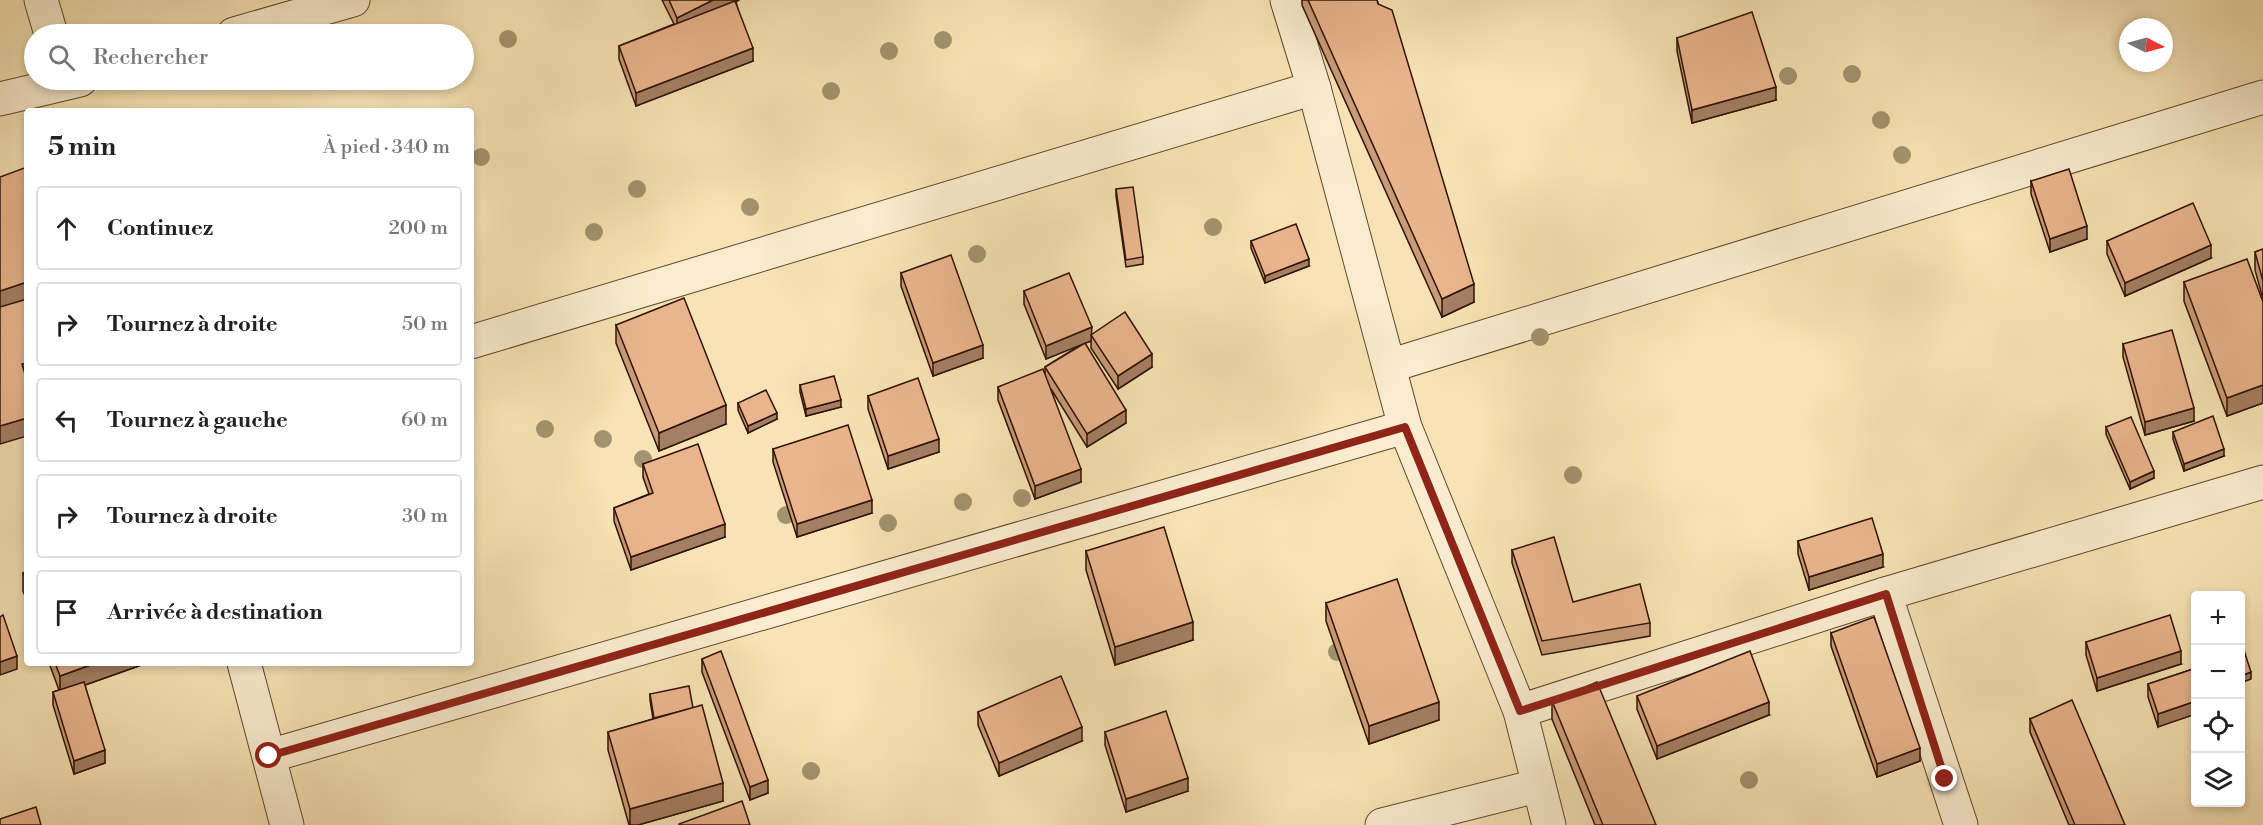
<!DOCTYPE html>
<html lang="fr">
<head>
<meta charset="utf-8">
<style>
  :root { --surface:#fff; --page:#f2f2f2; --text:#222; --muted:#767676; --line:#e0e0e0 }
  body { margin:0; font-family:"Libre Bodoni",serif; background:var(--page); color:var(--text) }
  .controls { position:absolute; right:18px; bottom:18px; display:grid; overflow:hidden; border-radius:6px; box-shadow:0 3px 9px #0003 }
  .controls button { width:54px; height:54px; display:grid; place-items:center; padding:0; border:0; border-bottom:2px solid var(--line); background:var(--surface); color:var(--text); font:30px sans-serif }
  .compass { position:absolute; left:2119px; top:18px; width:54px; height:54px; border-radius:50%; background:var(--surface); box-shadow:0 3px 9px #0003; rotate:96deg }
  .stop { position:absolute; width:18px; height:18px; margin:-14px; border:4px solid #8f2418; border-radius:50%; background:#fff }
  .stop.end { background:#8f2418; border-color:#fff; box-shadow:0 2px 6px #0008 }
  .list { margin:0; padding:0; list-style:none }
  h2 { display:flex; justify-content:space-between; align-items:center; height:78px; margin:0; padding:0 24px; font-size:26px }
  h2 small { font-size:20px; font-weight:400; color:var(--muted) }
  .list li { display:grid; grid-template-columns:39px 1fr auto; gap:18px; align-items:center; box-sizing:border-box; height:84px; margin:0 12px 12px; padding:0 12px; border:2px solid var(--line); border-radius:6px }
  .list b { display:block; font-size:22px; white-space:nowrap }
  .list em { font-size:20px; font-style:normal; color:var(--muted) }
  .icon { flex:none; width:33px; height:33px; fill:none; stroke:currentColor; stroke-width:2; stroke-linecap:round; stroke-linejoin:round }
  .map { position:relative; flex:none; width:2263px; height:825px; overflow:hidden }
  .search { position:absolute; background:var(--surface); box-shadow:0 3px 9px #0003; left:24px; top:24px; width:450px; height:66px; display:flex; align-items:center; gap:15px; box-sizing:border-box; padding:0 21px; border-radius:33px; color:var(--muted); font-size:22px }
  .panel { position:absolute; background:var(--surface); box-shadow:0 3px 9px #0003; left:24px; top:108px; width:450px; height:558px; border-radius:6px }
  .map>svg:first-child { display:block }
</style>
</head>
<body>
<div class="map">
<svg width="2263" height="825" viewBox="0 0 2263 825">
  <rect width="100%" height="100%" fill="#f7e3b5"/>
  <filter id="stains"><feTurbulence type="fractalNoise" baseFrequency=".00333" numOctaves="4"/><feColorMatrix values="0 0 0 0 .2 0 0 0 0 .09 0 0 0 0 .02 0 0 0 .5 -.17"/></filter>
  <radialGradient id="worn" r=".72"><stop offset=".6" stop-color="#630" stop-opacity="0"/><stop offset="1" stop-color="#630" stop-opacity=".3"/></radialGradient>
  <g fill="none" stroke-linecap="round" stroke-linejoin="round">
    <g stroke="#62462d" stroke-width="35">
      <g id="minor">
        <polyline points="41,0 51,34"/>
        <polyline points="1287,0 1314,88 1405,427 1520,711 1549,825"/>
        <polyline points="234,34 353,0"/>
        <polyline points="0,99 80,80"/>
        <polyline points="471,342 1314,88"/>
        <polyline points="1389,366 2263,97"/>
        <polyline points="1885,594 1961,825"/>
        <polyline points="244,663 287,825"/>
        <polyline points="1520,711 1885,594 2263,482"/>
        <polyline points="269,756 1405,427"/>
        <polyline points="1382,825 1537,786"/>
      </g>
    </g>
    <use href="#minor" stroke="#faedcf" stroke-width="33"/>
  </g>
  <g fill="#a3936e">
    <circle cx="508" cy="39" r="9"/>
    <circle cx="943" cy="40" r="9"/>
    <circle cx="889" cy="51" r="9"/>
    <circle cx="1852" cy="74" r="9"/>
    <circle cx="1788" cy="76" r="9"/>
    <circle cx="831" cy="91" r="9"/>
    <circle cx="1881" cy="120" r="9"/>
    <circle cx="1902" cy="155" r="9"/>
    <circle cx="481" cy="157" r="9"/>
    <circle cx="637" cy="189" r="9"/>
    <circle cx="750" cy="207" r="9"/>
    <circle cx="1213" cy="227" r="9"/>
    <circle cx="594" cy="232" r="9"/>
    <circle cx="977" cy="254" r="9"/>
    <circle cx="1540" cy="337" r="9"/>
    <circle cx="545" cy="429" r="9"/>
    <circle cx="603" cy="439" r="9"/>
    <circle cx="643" cy="459" r="9"/>
    <circle cx="1573" cy="475" r="9"/>
    <circle cx="1022" cy="498" r="9"/>
    <circle cx="963" cy="502" r="9"/>
    <circle cx="786" cy="515" r="9"/>
    <circle cx="888" cy="523" r="9"/>
    <circle cx="1337" cy="652" r="9"/>
    <circle cx="811" cy="771" r="9"/>
    <circle cx="1749" cy="780" r="9"/>
  </g>
  <g fill="#c99c79" stroke="#301200" stroke-width="1.5">
    <polygon points="662,0 739,0 736,2 753,61 636,106 619,59 619,46 674,24"/>
    <polygon points="1302,0 1377,0 1474,302 1442,317 1302,5"/>
    <polygon points="1677,38 1776,100 1692,123 1677,51"/>
    <polygon points="2031,181 2087,239 2050,252 2031,194"/>
    <polygon points="1116,189 1143,257 1143,264 1126,267 1116,196"/>
    <polygon points="1251,241 1309,266 1265,283 1251,248"/>
    <polygon points="2107,241 2211,258 2125,296 2107,254"/>
    <polygon points="2263,249 2263,299 2255,270 2255,252"/>
    <polygon points="901,273 983,358 933,376 901,286"/>
    <polygon points="2184,282 2263,302 2263,403 2227,416 2184,301"/>
    <polygon points="1024,291 1092,334 1152,367 1118,389 1091,348 1091,341 1085,343 1126,423 1087,447 1051,389 1081,482 1035,499 998,400 998,387 1045,375 1045,367 1082,344 1046,359 1024,304"/>
    <polygon points="616,325 726,424 659,451 616,343"/>
    <polygon points="2123,344 2194,421 2145,435 2123,357"/>
    <polygon points="800,385 841,407 806,416 800,392"/>
    <polygon points="868,396 939,452 888,469 868,409"/>
    <polygon points="738,403 777,419 748,433 738,410"/>
    <polygon points="2106,427 2154,478 2130,489 2106,434"/>
    <polygon points="2173,432 2224,456 2184,471 2173,439"/>
    <polygon points="773,449 872,513 797,537 773,462"/>
    <polygon points="643,464 725,537 631,570 614,521 614,508 649,494 643,477"/>
    <polygon points="1798,541 1883,567 1809,590 1798,554"/>
    <polygon points="1512,550 1573,602 1650,623 1650,636 1542,655 1512,563"/>
    <polygon points="1086,551 1193,640 1115,665 1086,570"/>
    <polygon points="27,571 27,601 23,591 23,573"/>
    <polygon points="1326,603 1439,720 1369,744 1326,621"/>
    <polygon points="1831,633 1920,761 1877,777 1831,646"/>
    <polygon points="2086,642 2181,664 2097,691 2086,655"/>
    <polygon points="702,659 768,793 750,800 702,672"/>
    <polygon points="49,663 147,663 85,685 105,763 74,774 53,705 53,692 59,690"/>
    <polygon points="2196,668 2158,727 2148,697 2148,684"/>
    <polygon points="650,694 693,708 723,801 638,825 629,825 608,750 608,732 653,719 650,700"/>
    <polygon points="1637,696 1769,715 1657,759 1637,709"/>
    <polygon points="1552,701 1656,825 1595,825 1552,719"/>
    <polygon points="978,712 1082,741 999,776 978,725"/>
    <polygon points="2030,719 2125,825 2069,825 2030,732"/>
    <polygon points="1105,732 1188,791 1126,812 1105,745"/>
  </g>
  <g fill="#a47f63" stroke="#301200" stroke-width="1.5">
    <polygon points="713,0 739,0 677,31 677,18"/>
    <polygon points="753,48 753,61 636,106 636,93"/>
    <polygon points="1776,87 1776,100 1692,123 1692,110"/>
    <polygon points="2087,226 2087,239 2050,252 2050,239"/>
    <polygon points="2211,245 2211,258 2125,296 2125,283"/>
    <polygon points="1309,259 1309,266 1265,283 1265,276"/>
    <polygon points="27,282 27,300 0,310 0,291"/>
    <polygon points="1474,284 1474,302 1442,317 1442,299"/>
    <polygon points="1092,327 1091,341 1046,359 1046,346"/>
    <polygon points="983,345 983,358 933,376 933,363"/>
    <polygon points="1152,354 1152,367 1118,389 1118,376"/>
    <polygon points="27,363 27,381 22,364"/>
    <polygon points="2263,385 2263,403 2227,416 2227,398"/>
    <polygon points="841,400 841,407 806,416 806,409"/>
    <polygon points="726,405 726,424 659,451 659,433"/>
    <polygon points="2194,408 2194,421 2145,435 2145,422"/>
    <polygon points="1126,410 1126,423 1087,447 1087,434"/>
    <polygon points="777,413 777,419 748,433 748,426"/>
    <polygon points="27,418 27,436 0,444 0,426"/>
    <polygon points="939,439 939,452 888,469 888,456"/>
    <polygon points="2224,449 2224,456 2184,471 2184,464"/>
    <polygon points="1081,469 1081,482 1035,499 1035,486"/>
    <polygon points="2154,471 2154,478 2130,489 2130,482"/>
    <polygon points="872,500 872,513 797,537 797,524"/>
    <polygon points="725,524 725,537 631,570 631,557"/>
    <polygon points="1883,554 1883,567 1809,590 1809,577"/>
    <polygon points="1193,622 1193,640 1115,665 1115,647"/>
    <polygon points="2181,651 2181,664 2097,691 2097,678"/>
    <polygon points="17,656 17,669 0,675 0,662"/>
    <polygon points="96,663 147,663 60,694 60,676"/>
    <polygon points="2251,672 2251,679 2241,683 2241,676"/>
    <polygon points="2196,701 2196,714 2158,727 2158,714"/>
    <polygon points="1439,702 1439,720 1369,744 1369,726"/>
    <polygon points="1769,702 1769,715 1657,759 1657,746"/>
    <polygon points="1082,727 1082,741 999,776 999,763"/>
    <polygon points="1920,748 1920,761 1877,777 1877,764"/>
    <polygon points="105,750 105,763 74,774 74,761"/>
    <polygon points="1188,778 1188,791 1126,812 1126,799"/>
    <polygon points="768,780 768,793 750,800 750,787"/>
    <polygon points="723,783 723,801 638,825 630,825 630,809"/>
  </g>
  <g fill="#eab58d" stroke="#301200" stroke-width="1.5">
    <polygon points="669,0 713,0 677,18"/>
    <polygon points="1308,0 1377,0 1378,4 1392,10 1474,284 1442,299"/>
    <polygon points="735,1 753,48 636,93 619,46"/>
    <polygon points="1752,12 1776,87 1692,110 1677,38"/>
    <polygon points="27,167 27,282 0,291 0,177"/>
    <polygon points="2069,169 2087,226 2050,239 2031,181"/>
    <polygon points="1133,187 1143,257 1126,260 1116,189"/>
    <polygon points="2193,203 2211,245 2125,283 2107,241"/>
    <polygon points="1296,224 1309,259 1265,276 1251,241"/>
    <polygon points="2263,249 2263,281 2255,252"/>
    <polygon points="951,255 983,345 933,363 901,273"/>
    <polygon points="2247,259 2263,302 2263,385 2227,398 2184,282"/>
    <polygon points="1069,273 1092,327 1046,346 1024,291"/>
    <polygon points="684,298 726,405 659,433 616,325"/>
    <polygon points="27,299 27,363 22,364 27,381 27,418 0,426 0,307"/>
    <polygon points="1125,312 1152,354 1118,376 1091,335"/>
    <polygon points="2172,330 2194,408 2145,422 2123,344"/>
    <polygon points="1085,343 1126,410 1087,434 1045,367"/>
    <polygon points="1043,369 1081,469 1035,486 998,387"/>
    <polygon points="834,376 841,400 806,409 800,385"/>
    <polygon points="918,378 939,439 888,456 868,396"/>
    <polygon points="766,390 777,413 748,426 738,403"/>
    <polygon points="2213,416 2224,449 2184,464 2173,432"/>
    <polygon points="2131,417 2154,471 2130,482 2106,427"/>
    <polygon points="848,425 872,500 797,524 773,449"/>
    <polygon points="698,444 725,524 631,557 614,508 653,493 643,464"/>
    <polygon points="1872,518 1883,554 1809,577 1798,541"/>
    <polygon points="1164,527 1193,622 1115,647 1086,551"/>
    <polygon points="1554,537 1573,602 1640,584 1650,623 1542,641 1512,550"/>
    <polygon points="27,571 27,583 23,573"/>
    <polygon points="1397,579 1439,702 1369,726 1326,603"/>
    <polygon points="3,615 17,656 0,662 0,617"/>
    <polygon points="2170,615 2181,651 2097,678 2086,642"/>
    <polygon points="1874,617 1920,748 1877,764 1831,633"/>
    <polygon points="2241,641 2251,672 2241,676"/>
    <polygon points="721,651 768,780 750,787 702,659"/>
    <polygon points="1750,651 1769,702 1657,746 1637,696"/>
    <polygon points="55,663 96,663 60,676"/>
    <polygon points="2196,668 2196,701 2158,714 2148,684"/>
    <polygon points="1061,676 1082,727 999,763 978,712"/>
    <polygon points="84,682 105,750 74,761 53,692"/>
    <polygon points="1597,682 1656,825 1603,825 1552,701"/>
    <polygon points="689,686 693,708 654,718 650,694"/>
    <polygon points="2072,700 2125,825 2075,825 2030,719"/>
    <polygon points="702,705 723,783 630,809 608,732"/>
    <polygon points="1166,711 1188,778 1126,799 1105,732"/>
    <polygon points="742,801 750,825 679,825 679,824"/>
    <polygon points="36,807 41,825 0,825 0,819"/>
  </g>
  <g fill="none" stroke-linecap="round" stroke-linejoin="round">
    <polyline stroke="#8f2418" stroke-width="8" points="269,756 1405,427 1520,711 1886,594 1945,779"/>
  </g>
  <rect width="100%" height="100%" filter="url(#stains)"/>
  <rect width="100%" height="100%" fill="url(#worn)"/>
</svg>
<div class="controls">
<button>+</button>
<button>−</button>
<button><svg class="icon" aria-label="locate" viewBox="0 0 24 24"><circle cx="12" cy="12" r="6"/><path d="M12 2v4M12 18v4M2 12h4M18 12h4"/></svg></button>
<button><svg class="icon" aria-label="layers" viewBox="0 0 24 24"><path d="M12 4l9 5-9 5-9-5zM3 14l9 5 9-5"/></svg></button>
</div>
<svg class="compass" viewBox="-18 -18 36 36"><path d="M0-13l5 13h-10z" fill="#e53935"/><path d="M0 13l5-13h-10z" fill="#767676"/></svg>
<div class="stop" style="left:269px;top:756px"></div>
<div class="stop end" style="left:1945px;top:779px"></div>
<div class="search"><svg class="icon" aria-label="search" viewBox="0 0 24 24"><circle cx="10" cy="10" r="6"/><path d="M15 15l6 6"/></svg>Rechercher</div>
<section class="panel">
<h2>5 min<small>À pied · 340 m</small></h2>
<ul class="list">
<li><svg class="icon" aria-label="ahead" viewBox="0 0 24 24"><path d="M12 20V5M6 11l6-6 6 6"/></svg><div><b>Continuez</b></div><em>200 m</em></li>
<li><svg class="icon" aria-label="right" viewBox="0 0 24 24"><path d="M7 20v-9h11M14 6l5 5-5 5"/></svg><div><b>Tournez à droite</b></div><em>50 m</em></li>
<li><svg class="icon" aria-label="left" viewBox="0 0 24 24"><path d="M17 20v-9H6M10 6l-5 5 5 5"/></svg><div><b>Tournez à gauche</b></div><em>60 m</em></li>
<li><svg class="icon" aria-label="right" viewBox="0 0 24 24"><path d="M7 20v-9h11M14 6l5 5-5 5"/></svg><div><b>Tournez à droite</b></div><em>30 m</em></li>
<li><svg class="icon" aria-label="arrive" viewBox="0 0 24 24"><path d="M6 21V4h12l-3 4 3 4H6"/></svg><div><b>Arrivée à destination</b></div></li>
</ul>
</section>
</div>
</body>
</html>
